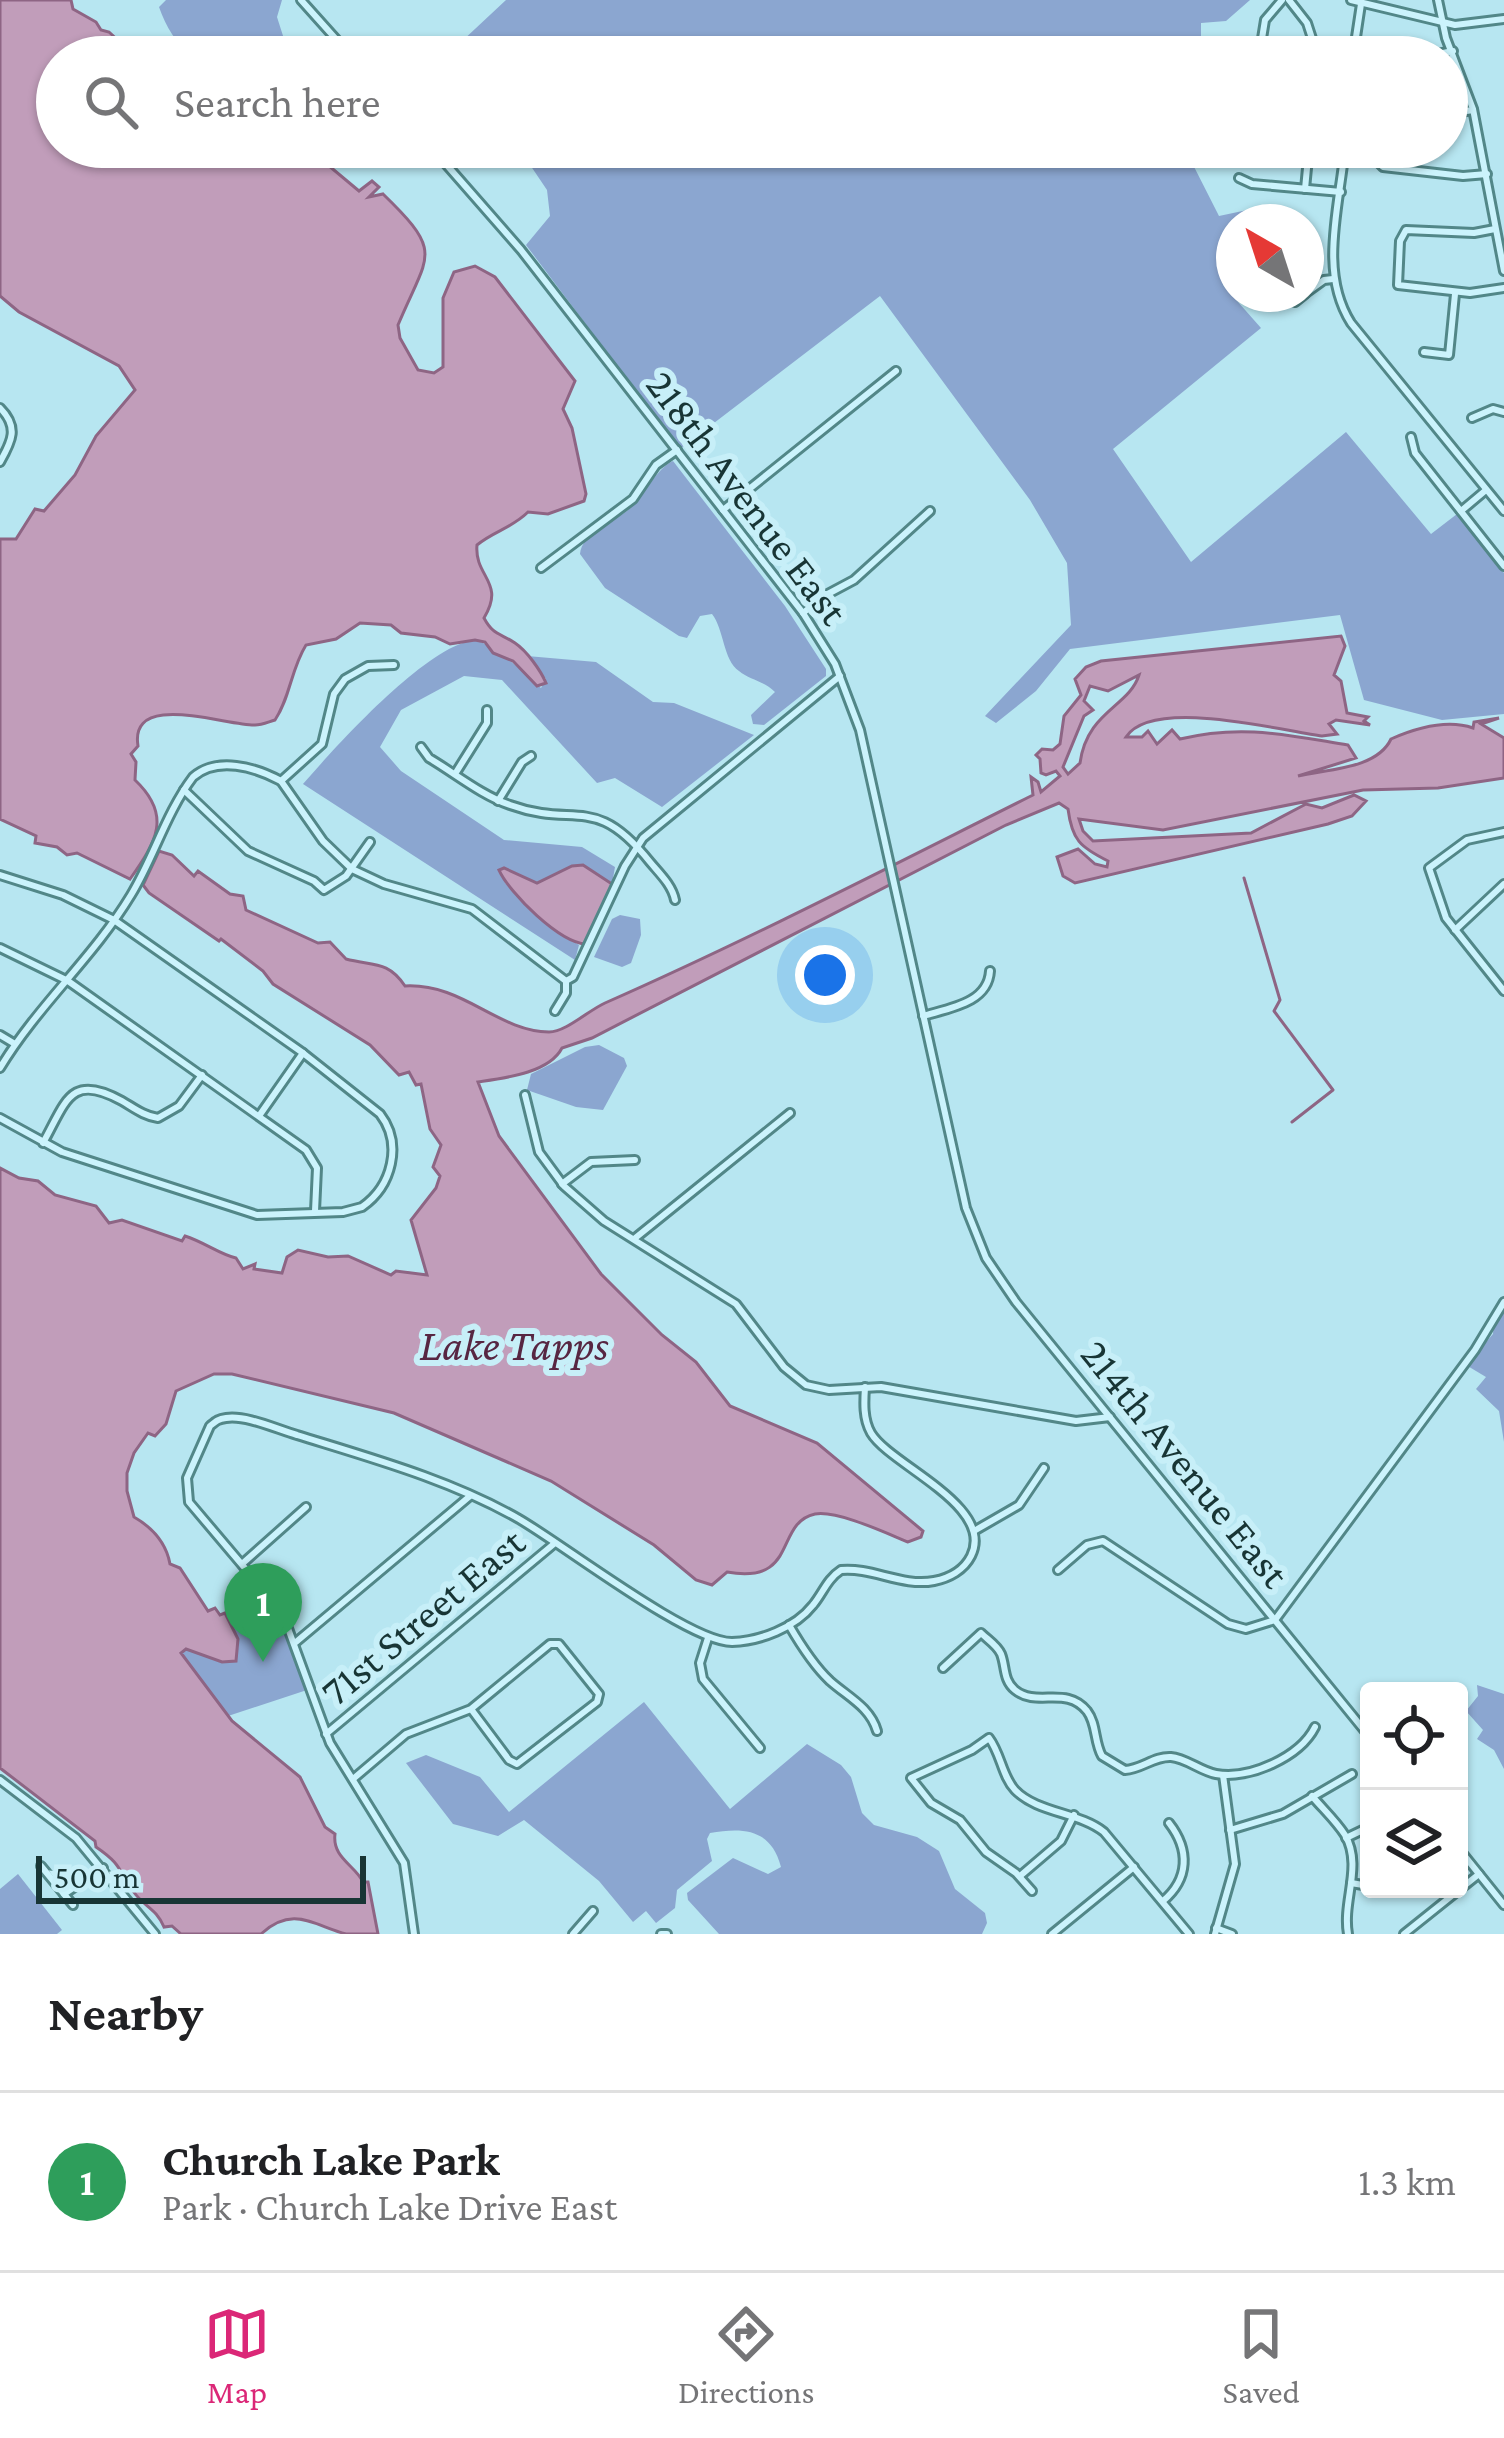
<!DOCTYPE html>
<html lang="en">
<head>
<meta charset="utf-8">
<style>
  :root { --surface:#fff; --page:#f2f2f2; --text:#202124; --muted:#757577; --line:#e0e0e0; --accent:#db2777 }
  body { margin:0; font-family:"Crimson Pro",serif; background:var(--page); color:var(--text) }
  .controls { position:absolute; right:36px; bottom:36px; display:grid; overflow:hidden; border-radius:12px; box-shadow:0 3px 9px #0004 }
  .controls button { width:108px; height:108px; display:grid; place-items:center; padding:0; border:0; border-bottom:3px solid var(--line); background:var(--surface); color:var(--text); font:60px sans-serif }
  .compass { position:absolute; left:1216px; top:204px; width:108px; height:108px; border-radius:50%; background:var(--surface); box-shadow:0 3px 9px #0004; rotate:321deg }
  .scale { position:absolute; left:36px; bottom:30px; width:330px; box-sizing:border-box; padding-left:12px; border:6px solid #183535; border-top:0; font-size:33px; line-height:42px; white-space:nowrap; color:#183535; -webkit-text-stroke:9px #c7eff8; paint-order:stroke }
  .you { position:absolute; left:825px; top:975px; width:42px; height:42px; margin:-30px; border:9px solid #fff; border-radius:50%; background:#1a73e8; box-shadow:0 0 0 18px #1a73e833 }
  .badge { display:grid; place-items:center; width:78px; height:78px; border-radius:50%; background:var(--accent); color:#fff; font-size:39px; font-weight:700 }
  .pin { position:absolute; translate:-50% -99px; filter:drop-shadow(0 3px 6px #0008) }
  .pin::after { content:''; position:absolute; top:63px; width:42px; height:36px; background:inherit; clip-path:polygon(0 0,100% 0,50% 100%) }
  .list { margin:0; padding:0; list-style:none }
  h2 { display:flex; justify-content:space-between; align-items:center; height:156px; margin:0; padding:0 48px; font-size:51px }
  h2 small { font-size:39px; font-weight:400; color:var(--muted) }
  .list li { display:grid; grid-template-columns:78px 1fr auto; gap:36px; align-items:center; box-sizing:border-box; height:180px; padding:0 48px; border-top:3px solid var(--line) }
  .list b { display:block; font-size:45px; white-space:nowrap }
  .list p { margin:0; font-size:39px; white-space:nowrap; color:var(--muted) }
  .list em { font-size:39px; font-style:normal; color:var(--muted) }
  .icon { flex:none; width:66px; height:66px; fill:none; stroke:currentColor; stroke-width:2; stroke-linecap:round; stroke-linejoin:round }
  .map { position:relative; flex:none; width:1504px; height:1934px; overflow:hidden }
  .search { position:absolute; background:var(--surface); box-shadow:0 3px 9px #0004; left:36px; right:36px; top:36px; height:132px; display:flex; align-items:center; gap:30px; box-sizing:border-box; padding:0 42px; border-radius:66px; color:var(--muted); font-size:45px }
  .sheet { height:336px; background:var(--surface) }
  nav { display:flex; justify-content:space-around; align-items:center; box-sizing:border-box; height:168px; border-top:3px solid var(--line); background:var(--surface); font-size:33px; color:var(--muted) }
  nav a { display:grid; justify-items:center; gap:6px }
  nav .on { color:var(--accent) }
  .map>svg:first-child { display:block }
</style>
</head>
<body>
<div class="map">
<svg width="1504" height="1934" viewBox="0 0 1504 1934">
  <rect width="100%" height="100%" fill="#b7e6f1"/>
  <g fill="#8ba6d0">
    <path d="M166,0H282L277,17L284,39L262,57H192C176,43 166,27 159,7Z"/>
    <polygon points="506,0 1250,0 1226,21 1201,23 1201,57 445,57"/>
    <polygon points="518,147 1184,147 1219,216 1252,209 1286,215 1288,222 1234,222 1234,236 1224,248 1223,285 1261,328 1113,449 1191,562 1346,432 1431,534 1457,514 1504,573 1504,714 1442,720 1364,700 1340,615 1070,649 1036,691 996,723 985,716 1071,625 1067,563 1030,500 880,296 680,449 526,245 550,216 547,190"/>
    <path d="M673,461L785,606L826,669V676L764,725L753,724L751,715L775,692C764,681 750,680 739,671C723,660 724,629 712,614L700,616L687,638L679,636L605,588L580,554C582,533 612,523 628,510C643,496 659,466 673,461Z"/>
    <path d="M475,640C501,648 520,671 541,688L546,679L527,656L596,662L653,702L674,703L754,735L662,807L615,778L597,783L502,680L464,676L401,710L380,747L401,771L504,840L582,847L615,867L612,884C570,857 579,868 537,883L504,868L505,883L551,927L579,945L575,960L303,784C337,745 427,645 475,640Z"/>
    <polygon points="620,915 640,919 641,935 631,963 622,967 594,957 612,919"/>
    <polygon points="599,1045 624,1058 627,1066 603,1110 576,1107 527,1090 531,1074 585,1047"/>
    <polygon points="1504,1295 1504,1442 1499,1411 1476,1389 1486,1377 1466,1365 1493,1334 1494,1313 1503,1305"/>
    <polygon points="272,1607 290,1639 307,1690 228,1716 181,1653 186,1649 222,1662 235,1661 238,1639 230,1628"/>
    <polygon points="1477,1685 1504,1694 1504,1769 1494,1750 1477,1739 1483,1730 1466,1711 1478,1696"/>
    <path d="M644,1702L730,1809L807,1744L841,1765L851,1777L862,1813L874,1825L917,1837L939,1851L955,1889L985,1913L987,1923L982,1934H719L688,1900L687,1893L733,1858L768,1874L781,1867C771,1829 744,1827 710,1833L707,1839L712,1861L677,1890L675,1908L656,1923L646,1911L633,1922L599,1881L524,1820L498,1836L453,1824L406,1763L426,1755L480,1777L509,1812Z"/>
    <polygon points="18,1874 62,1930 57,1934 0,1934 0,1889"/>
  </g>
  <g fill="#c19dba" stroke="#8e6584" stroke-width="3" fill-rule="evenodd">
    <path d="M0,0H71L73,9L96,22L101,30L109,32L136,57H57V147H262L288,156L322,160L359,191L372,181L379,187L369,197L383,194C445,254 428,253 398,325L400,338L418,370L434,373L443,367V298L454,272L475,266L495,277L575,381L563,409L572,428L586,494L584,501L548,514L528,512C512,528 494,531 477,545C474,577 506,582 484,618C493,635 500,633 515,643C527,651 541,671 546,683L537,686L513,661L493,653L485,642L475,640L450,644L435,637L401,633L391,625L360,623L336,639L306,645C291,669 290,698 275,720C268,722 262,725 255,725C226,726 129,690 138,746L131,754L136,762L135,780C172,815 157,841 130,879L77,853L67,855L57,847L35,843L36,836L0,819V539H16L35,509L44,511L75,475L96,436L135,390L119,366L19,312L0,296Z"/>
    <path d="M1341,636L1345,646L1334,675L1341,681L1347,713L1368,717L1364,721L1370,725L1336,720L1329,724L1337,734L1322,736C1278,730 1152,697 1126,737H1142L1148,731L1157,744L1172,730L1180,739C1242,724 1286,735 1348,745L1356,758L1298,776C1328,769 1377,769 1391,739C1416,728 1447,719 1473,728L1474,722L1499,718L1481,724L1504,738V778L1438,788L1363,790L1163,830L1079,819L1083,831L1093,841L1251,833L1306,804L1322,808L1354,795L1366,801L1352,816L1328,824L1075,883L1063,876L1057,857L1078,849L1095,864L1107,867L1108,861C1080,847 1072,840 1068,809L1059,803L1006,825L592,1038L562,1048C549,1073 505,1078 478,1082L499,1136L601,1274L662,1335L696,1362L730,1406L817,1443L923,1531L921,1537L908,1542C886,1533 837,1510 815,1514C774,1523 799,1585 727,1572L712,1585L696,1580L654,1545L551,1481L394,1413L232,1374H214L176,1391L166,1424L155,1436L148,1433L134,1453L127,1473V1491L134,1517C153,1528 166,1542 170,1564L180,1568L208,1611L215,1608L220,1615L225,1613L238,1639L236,1661L222,1662L186,1649L181,1653L232,1721L300,1777L325,1827L335,1834C332,1858 355,1865 363,1882H368L378,1934C368,1934 355,1934 346,1934C313,1925 293,1905 261,1934H181L172,1926L164,1927C156,1908 144,1907 133,1891C118,1869 121,1864 96,1847L95,1841L0,1768V1168L19,1178L38,1181L55,1195L96,1206L109,1223L122,1220L182,1241L185,1236C204,1242 221,1255 236,1258L243,1269L255,1264L254,1269L282,1273L287,1257L298,1250L328,1257L348,1256L391,1275L396,1271L427,1275L411,1220L436,1188L440,1176L433,1167L441,1145L430,1129L421,1084L416,1085L409,1072L399,1075L370,1045L273,984L263,971L221,939L219,941L149,893L143,885L159,851L172,855L194,876L198,871L230,894L243,896L246,910L318,943L330,942L346,959C372,966 388,960 405,986C463,983 497,1031 549,1032C566,1032 589,1010 605,1003C750,939 891,866 1033,795L1031,777L1038,782L1041,792L1060,776L1056,771L1046,775L1041,773L1040,759L1036,755L1042,749L1053,750L1060,744L1064,716L1081,695L1075,679L1086,667L1101,661ZM1139,675C1129,707 1087,711 1080,763L1068,774L1063,767L1084,716L1093,710L1084,701L1090,686L1108,691Z"/>
    <path d="M583,865L612,884L586,944C560,943 510,894 499,870L504,868L537,883L572,866Z"/>
  </g>
  <g fill="none" stroke-linecap="round" stroke-linejoin="round">
    <polyline stroke="#8e6584" stroke-width="3" points="1244,878 1280,1000 1274,1011 1333,1090 1292,1122"/>
    <g stroke="#528788" stroke-width="12">
      <g id="minor">
        <polyline points="301,0 352,57"/>
        <polyline points="1289,0 1307,23 1318,57"/>
        <polyline points="1351,0 1455,25 1504,19"/>
        <polyline points="1438,0 1446,38 1473,109 1504,271"/>
        <polyline points="1390,52 1428,56 1453,51"/>
        <polyline points="1259,57 1265,20 1282,0"/>
        <polyline points="1353,57 1361,4"/>
        <polyline points="1447,114 1473,110"/>
        <polyline points="431,147 521,250 803,613 835,664 860,730 966,1208 986,1258 1016,1302 1369,1736"/>
        <path d="M1345,147C1340,205 1318,271 1351,323L1504,511"/>
        <polyline points="1378,147 1378,162 1383,167 1463,176 1487,174"/>
        <polyline points="1239,178 1252,184 1341,192"/>
        <polyline points="1305,189 1309,147"/>
        <polyline points="1495,229 1474,233 1406,230 1400,241 1398,285 1470,293 1504,288"/>
        <polyline points="1306,293 1324,280 1333,279"/>
        <polyline points="1295,302 1305,294"/>
        <polyline points="1424,352 1449,355 1455,294"/>
        <path d="M0,408C19,427 12,441 0,462"/>
        <polyline points="1472,418 1493,409 1504,412"/>
        <polyline points="1411,437 1415,453 1504,566"/>
        <polyline points="723,510 896,371"/>
        <polyline points="1461,511 1486,490"/>
        <polyline points="541,568 633,499 656,465 677,450"/>
        <polyline points="803,613 824,596 854,580 930,511"/>
        <path d="M421,747L429,758C456,774 481,795 510,805C576,829 594,792 650,862C660,874 672,885 675,900"/>
        <polyline points="455,774 487,723 487,710"/>
        <polyline points="281,781 323,841 352,869 384,884 472,909 566,981"/>
        <polyline points="184,790 248,851 314,881 324,890 346,876 370,842"/>
        <polyline points="498,801 522,762 531,756"/>
        <polyline points="1504,832 1467,840 1429,868 1446,918 1504,991"/>
        <path d="M0,875L63,895L114,920L303,1053L380,1114C403,1144 392,1186 362,1207L343,1212L257,1215L62,1152L0,1118"/>
        <polyline points="1455,930 1504,884"/>
        <polyline points="0,948 68,981 306,1150 317,1168 315,1211"/>
        <polyline points="555,1011 566,993 566,981 573,977 625,866 643,838 840,676"/>
        <path d="M923,1016C950,1008 988,1003 990,971"/>
        <polyline points="0,1035 15,1044"/>
        <path d="M0,1068C38,1005 93,958 131,895C154,857 166,813 193,777C217,756 255,767 281,781L322,744L334,694L345,679L368,666L394,665"/>
        <polyline points="525,1095 539,1152 564,1186 604,1221 736,1304 784,1367 806,1385 829,1390 881,1387 1076,1421 1110,1417"/>
        <polyline points="259,1116 303,1053"/>
        <path d="M43,1143C66,1102 70,1072 122,1101C134,1108 144,1116 158,1118L179,1106L202,1075"/>
        <polyline points="562,1184 591,1162 635,1160"/>
        <polyline points="634,1239 790,1113"/>
        <polyline points="974,1531 1019,1505 1044,1468"/>
        <polyline points="242,1564 306,1507"/>
        <polyline points="1058,1570 1087,1545 1103,1541 1228,1624 1246,1629 1275,1620 1475,1350 1504,1302"/>
        <path d="M789,1625C800,1644 814,1666 830,1681C848,1697 870,1707 877,1731"/>
        <polyline points="708,1638 700,1663 703,1679 760,1748"/>
        <polyline points="296,1642 470,1496"/>
        <path d="M943,1668L981,1633C988,1640 997,1645 1001,1654C1006,1667 1003,1680 1015,1690C1037,1708 1066,1685 1087,1711C1097,1724 1094,1742 1102,1756L1125,1770C1142,1769 1154,1756 1171,1757C1186,1758 1200,1771 1216,1774C1249,1780 1300,1757 1315,1727"/>
        <polyline points="326,1734 555,1543"/>
        <polyline points="353,1779 406,1734 471,1709 550,1644 559,1644 599,1694 597,1702 517,1764 509,1760 471,1709"/>
        <polyline points="0,1780 76,1838 155,1934"/>
        <path d="M1312,1796C1323,1809 1336,1821 1345,1835C1363,1866 1342,1901 1348,1934"/>
        <polyline points="1230,1830 1283,1814 1352,1774"/>
        <polyline points="1346,1838 1369,1827"/>
        <polyline points="1459,1849 1504,1905"/>
        <polyline points="41,1866 73,1905"/>
        <polyline points="1020,1876 1061,1841 1074,1815"/>
        <polyline points="1351,1883 1369,1886"/>
        <path d="M1032,1891L1016,1873L986,1852L960,1820L931,1803L911,1778L972,1750L989,1738C1001,1754 1002,1776 1015,1790C1037,1813 1079,1812 1104,1832L1189,1934"/>
        <polyline points="64,1894 103,1868"/>
        <path d="M1163,1901C1189,1879 1190,1850 1169,1823"/>
        <polyline points="1216,1928 1232,1934"/>
        <path d="M414,1934L404,1863L330,1743L282,1612L189,1502L187,1478L210,1426C216,1421 218,1419 226,1418C247,1415 276,1429 297,1435C371,1458 451,1480 519,1519C564,1545 689,1642 732,1642C760,1641 795,1628 813,1605C823,1593 827,1579 841,1570C872,1567 902,1587 934,1581C949,1578 964,1570 971,1556C996,1506 890,1465 871,1433C863,1419 864,1402 865,1387"/>
        <polyline points="573,1934 593,1911"/>
        <polyline points="661,1934 667,1934"/>
        <polyline points="1052,1934 1134,1867"/>
        <polyline points="1215,1934 1235,1864 1223,1775"/>
        <polyline points="1404,1934 1479,1874"/>
      </g>
    </g>
    <use href="#minor" stroke="#cbf3fc" stroke-width="6"/>
  </g>
  <g text-anchor="middle" stroke-width="12" stroke-linejoin="round" paint-order="stroke">
    <g font-size="42" fill="#183535" stroke="#c7eff8">
      <text transform="translate(748 497) rotate(53)" y="15">218th Avenue East</text>
      <text transform="translate(1186 1463) rotate(51)" y="15">214th Avenue East</text>
      <text transform="translate(422 1616) rotate(-40)" y="15">71st Street East</text>
    </g>
    <g font-size="45" font-style="italic" fill="#572642" stroke="#c7eff8">
      <text x="514" y="1360">Lake Tapps</text>
    </g>
  </g>
</svg>
<div class="controls">
<button><svg class="icon" aria-label="locate" viewBox="0 0 24 24"><circle cx="12" cy="12" r="6"/><path d="M12 2v4M12 18v4M2 12h4M18 12h4"/></svg></button>
<button><svg class="icon" aria-label="layers" viewBox="0 0 24 24"><path d="M12 4l9 5-9 5-9-5zM3 14l9 5 9-5"/></svg></button>
</div>
<svg class="compass" viewBox="-18 -18 36 36"><path d="M0-13l5 13h-10z" fill="#e53935"/><path d="M0 13l5-13h-10z" fill="#757577"/></svg>
<div class="scale">500 m</div>
<div class="you"></div>
<div class="pin badge" style="left:263px;top:1662px;background:#2e9e5b">1</div>
<div class="search"><svg class="icon" aria-label="search" viewBox="0 0 24 24"><circle cx="10" cy="10" r="6"/><path d="M15 15l6 6"/></svg>Search here</div>
</div>
<section class="sheet">
<h2>Nearby<small></small></h2>
<ul class="list">
<li><span class="badge" style="background:#2e9e5b">1</span><div><b>Church Lake Park</b><p>Park · Church Lake Drive East</p></div><em>1.3 km</em></li>
</ul>
</section>
<nav>
<a class="on"><svg class="icon" aria-label="map" viewBox="0 0 24 24"><path d="M3 6l6-2 6 2 6-2v14l-6 2-6-2-6 2zM9 4v14M15 6v14"/></svg>Map</a>
<a><svg class="icon" aria-label="directions" viewBox="0 0 24 24"><path d="M12 3l9 9-9 9-9-9zM9 14v-3h6M13 9l2 2-2 2"/></svg>Directions</a>
<a><svg class="icon" aria-label="saved" viewBox="0 0 24 24"><path d="M7 4h10v16l-5-4-5 4z"/></svg>Saved</a>
</nav>
</body>
</html>
